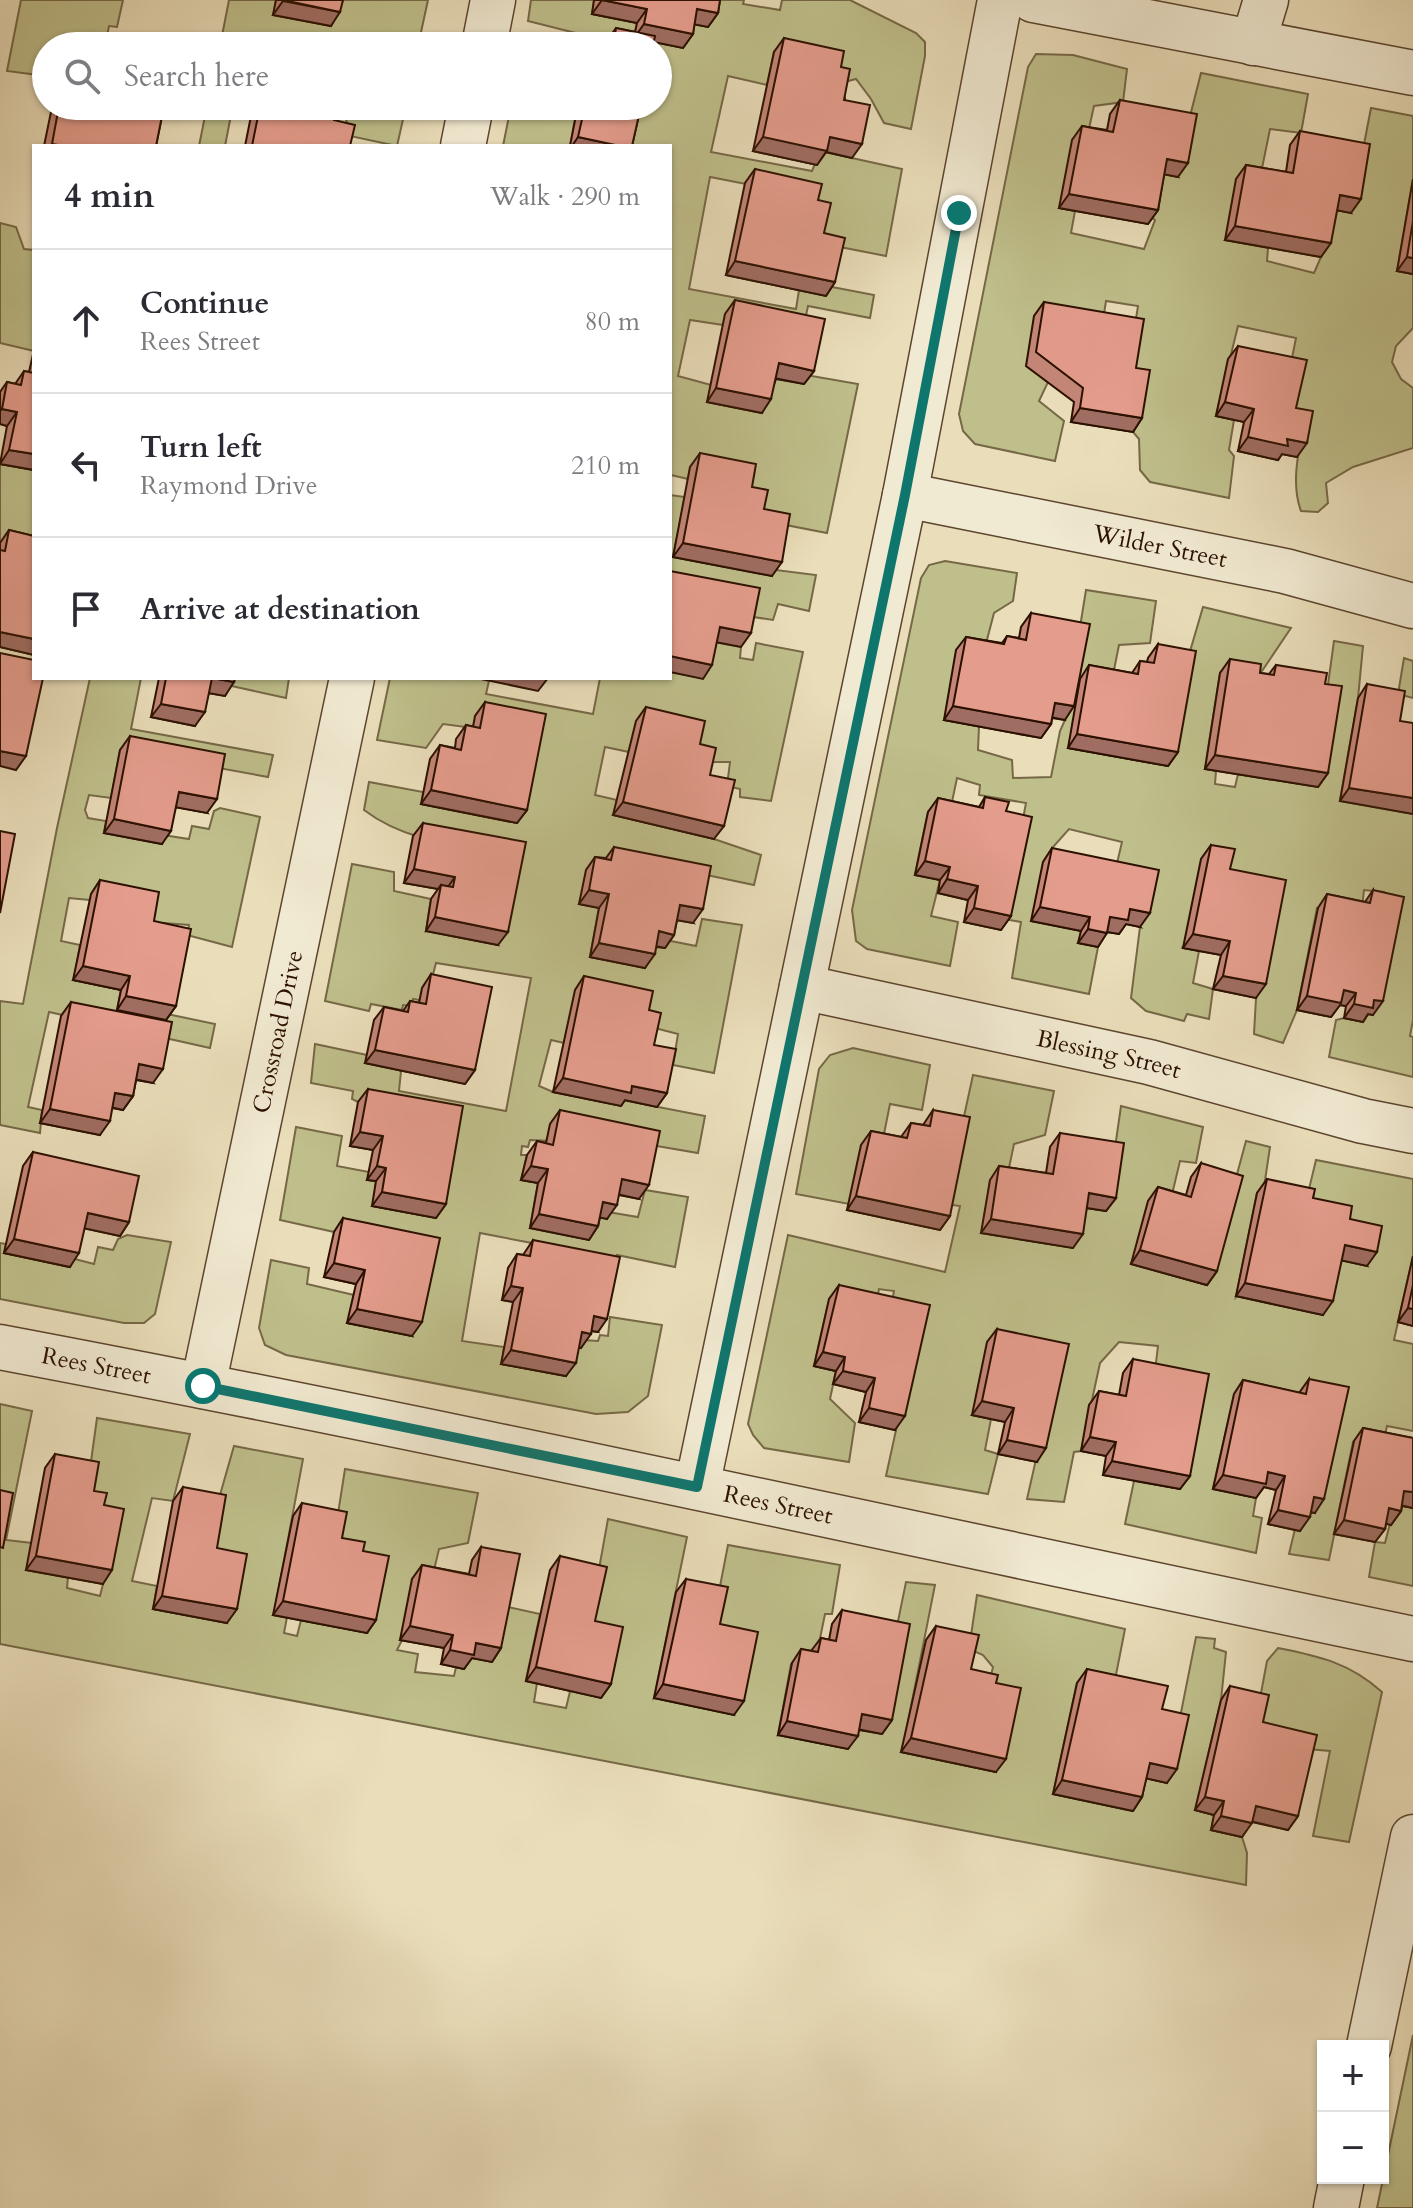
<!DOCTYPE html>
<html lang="en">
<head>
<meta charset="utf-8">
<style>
  :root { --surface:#fff; --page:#f2f2f3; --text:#2b2b33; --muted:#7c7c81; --line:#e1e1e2 }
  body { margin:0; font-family:Cardo,serif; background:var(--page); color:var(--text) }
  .controls { position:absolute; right:24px; bottom:24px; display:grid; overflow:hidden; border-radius:0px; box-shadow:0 2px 6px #0004 }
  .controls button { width:72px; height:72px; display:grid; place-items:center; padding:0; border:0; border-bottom:2px solid var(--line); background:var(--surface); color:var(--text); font:40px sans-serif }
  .stop { position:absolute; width:24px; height:24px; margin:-18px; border:6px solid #0f766e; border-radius:50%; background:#fff }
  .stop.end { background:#0f766e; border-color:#fff; box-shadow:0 2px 8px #0008 }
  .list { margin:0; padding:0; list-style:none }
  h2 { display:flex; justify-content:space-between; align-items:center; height:104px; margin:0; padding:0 32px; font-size:34px }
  h2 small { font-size:26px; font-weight:400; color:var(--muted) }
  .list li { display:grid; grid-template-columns:52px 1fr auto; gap:24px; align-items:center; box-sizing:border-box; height:144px; padding:0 32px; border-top:2px solid var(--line) }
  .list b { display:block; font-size:30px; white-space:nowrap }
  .list p { margin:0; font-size:26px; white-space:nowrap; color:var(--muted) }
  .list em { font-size:26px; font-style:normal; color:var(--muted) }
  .icon { flex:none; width:44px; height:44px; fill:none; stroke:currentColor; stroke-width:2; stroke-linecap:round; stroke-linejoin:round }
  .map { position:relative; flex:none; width:1413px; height:2208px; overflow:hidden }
  .search { position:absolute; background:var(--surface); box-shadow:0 2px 6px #0004; left:32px; top:32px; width:640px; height:88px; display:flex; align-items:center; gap:20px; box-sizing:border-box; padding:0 28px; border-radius:44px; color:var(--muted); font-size:30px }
  .panel { position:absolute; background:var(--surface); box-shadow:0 2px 6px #0004; left:32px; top:144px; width:640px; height:536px; border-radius:0px }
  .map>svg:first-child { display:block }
</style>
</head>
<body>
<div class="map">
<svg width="1413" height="2208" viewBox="0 0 1413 2208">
  <rect width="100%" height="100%" fill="#eadeba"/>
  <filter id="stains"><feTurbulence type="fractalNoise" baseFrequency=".0025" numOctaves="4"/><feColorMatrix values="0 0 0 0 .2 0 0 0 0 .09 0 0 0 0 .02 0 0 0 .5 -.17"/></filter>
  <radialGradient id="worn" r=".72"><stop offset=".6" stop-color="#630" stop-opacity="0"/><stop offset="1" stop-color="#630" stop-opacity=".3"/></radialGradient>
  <g fill="#bfbf8b" stroke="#766846" stroke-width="2">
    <polygon points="21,0 123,0 117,27 109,26 105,46 46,46 46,76 7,71"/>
    <polygon points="229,0 276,0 273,15 336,0 428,0 418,46 220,46"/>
    <polygon points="531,0 594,0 592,14 637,23 634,38 687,23 713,0 744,0 743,4 780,10 782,0 850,0 916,33 925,42 925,56 911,129 884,123 871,99 856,79 841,83 774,52 767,85 728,76 711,152 812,171 820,151 902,169 886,256 840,247 818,233 812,197 710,177 689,289 796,309 799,290 827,286 874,295 870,318 808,306 803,330 723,325 690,320 678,376 711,385 806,375 858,384 827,533 755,519 691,467 688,479 671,475 670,482 670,146 625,146 634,106 658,106 658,46 627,46 528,21"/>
    <path d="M1036,54L1073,55L1127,69L1123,102L1094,106L1086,142L1059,208L1075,211L1071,233L1144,249L1155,220L1150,216L1157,173L1187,128L1201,73L1308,94L1301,133L1270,129L1259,183L1225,240L1268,248L1267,261L1314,273L1321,257L1330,209L1351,212L1371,108L1413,116V179L1397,271L1413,274V328L1396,346L1392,362L1401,379L1413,388V448L1353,467L1326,483L1328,503L1318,512L1301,511C1291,485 1298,452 1304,426L1287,422L1289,373L1296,338L1238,326L1216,415L1234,420L1229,450L1234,456L1229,498L1150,482L1140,470L1139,439L1133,432L1141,385L1126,382L1138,306L1106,301L1102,327L1048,382L1039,401L1064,421L1055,461L975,444L963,431L959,414L1028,67Z"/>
    <polygon points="207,106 253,106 252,113 232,110 225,146 199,146"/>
    <polygon points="328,106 406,106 397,146 350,136 346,119 329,112"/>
    <polygon points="511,106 565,106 576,115 570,146 503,146"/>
    <polygon points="0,223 16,227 24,249 34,250 34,351 0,343"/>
    <polygon points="0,464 34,470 34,552 0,544"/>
    <polygon points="670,495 685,497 673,557 816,575 809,611 778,604 773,620 747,616 670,587"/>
    <polygon points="945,561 1017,573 1013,601 994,613 983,655 944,720 979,726 978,750 1012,760 1013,778 1051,777 1060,731 1065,720 1086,590 1156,601 1150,643 1119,645 1111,685 1068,748 1168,766 1186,665 1203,607 1291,628 1262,671 1251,678 1220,673 1205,768 1216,771 1215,784 1235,787 1238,774 1326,699 1334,641 1363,646 1358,698 1340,801 1413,814 1413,1020 1410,1036 1413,1037 1413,1077 1329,1057 1336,1020 1344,1018 1363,1022 1384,892 1364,890 1361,917 1317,908 1297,1010 1283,1043 1254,1034 1256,998 1276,894 1183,947 1199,951 1193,983 1213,989 1209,1019 1187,1014 1184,1021 1146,1011 1131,998 1140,927 1149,884 1114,876 1122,842 1069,829 1053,847 1048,863 1081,931 1079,943 1098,947 1089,994 1012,978 1021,922 1004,919 1026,803 979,795 980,785 957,778 949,816 928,812 915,874 940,880 931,916 958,922 950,966 867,949 856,941 852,910 921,578 929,565"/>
    <path d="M710,641L741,647L740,658L753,660L756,643L803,652L771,801L740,797V789L727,786L730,762H707L637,721L629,752L605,747L595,795L617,800L614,815L714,839L761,855L754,885L702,874L579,903L599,908L590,957L645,967L650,945L666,940L696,946L702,919L742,925L714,1073L673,1065L678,1034L651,1027L564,1043L551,1040L539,1086L553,1092L622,1100L705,1116L698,1153L651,1145L530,1140L528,1147L522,1146L521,1155H527L521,1180L538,1183L530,1228L608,1212L638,1217L645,1190L688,1197L675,1267L617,1255L610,1271L537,1244L480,1233L462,1341L504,1347L502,1364L566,1376L572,1346L583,1340L598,1341L600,1335L608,1336L610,1317L662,1325L648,1396L628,1412L596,1414L286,1355L265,1345L259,1328L271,1260L309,1268L307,1284L354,1295L348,1323L412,1336L334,1232L280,1220L296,1127L342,1136L337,1166L369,1172L368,1180L376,1181L373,1206L436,1218L454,1120L358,1102L352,1099L353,1091L311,1083L315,1044L367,1055L401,1071L399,1091L506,1111L531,978L436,963L429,990L419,1000L413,999L411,1006L403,1005L402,1010L371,1004L369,1011L325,1001L352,864L394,872V891L431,899L426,931L516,856C464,846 407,843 364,810L369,782L423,792L422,804L517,823L476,716L473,728L443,724L426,748L377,740L390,678H477L489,681L486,694L593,714L600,678H670V672L703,678Z"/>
    <polygon points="1404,658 1413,661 1413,698 1398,694"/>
    <polygon points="90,678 141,678 131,729 273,755 268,777 120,750 111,798 89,795 85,810 88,818 106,821 104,833 163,835 189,839 192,826 209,829 214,811 220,808 260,817 232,947 187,935 189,925 164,923 149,936 90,900 69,898 61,941 80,945 74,980 121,990 117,1010 167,1014 215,1024 210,1048 49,1012 28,1107 42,1110 40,1133 0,1125 0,1001 23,1004 57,828"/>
    <polygon points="228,678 289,678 286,698 227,685"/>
    <polygon points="853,1048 930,1065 922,1110 890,1104 881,1149 849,1204 796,1194 819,1069 830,1055"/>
    <path d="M973,1075L1054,1091L1045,1135L1014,1144L1006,1182L990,1180L982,1233L1080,1207L1106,1211L1121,1106L1203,1127L1196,1163L1180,1161L1169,1207L1131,1263L1207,1285L1246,1141L1270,1147L1263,1194L1257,1193L1236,1297L1309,1213L1314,1193L1309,1189L1316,1160L1413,1179V1256L1394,1340L1413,1344V1431L1387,1426L1382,1448L1353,1442L1329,1560L1289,1554L1295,1529L1304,1511L1315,1513L1339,1402C1301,1390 1273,1388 1234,1395L1213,1488L1256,1498L1253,1516L1262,1518L1256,1553L1125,1524L1134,1481L1180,1489L1154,1379L1158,1346L1119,1342L1100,1363L1081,1451L1074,1452L1064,1502L1027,1499L1059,1358L972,1415L991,1419L985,1450L998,1454L988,1494L886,1476L920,1320L890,1313L894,1291L879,1289L875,1309L829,1300L814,1366L836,1371L830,1399L855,1423L849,1462L764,1448L753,1435L748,1424L788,1235L945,1272L960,1206L945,1204Z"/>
    <polygon points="127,1235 171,1242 155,1314 144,1323 124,1323 0,1299 0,1243 6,1244 4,1253 69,1267 71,1258 94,1264 98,1247 113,1250 118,1239"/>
    <polygon points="0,1404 32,1411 6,1540 32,1543 68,1577 67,1588 100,1596 103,1584 89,1476 97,1418 190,1434 173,1501 152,1498 132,1581 157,1586 153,1609 226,1623 207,1562 216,1509 234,1446 303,1459 274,1614 287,1617 284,1633 297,1636 301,1620 367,1633 332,1552 345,1469 478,1493 468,1543 439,1549 431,1583 397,1650 418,1654 415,1672 454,1676 456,1667 464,1669 503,1606 540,1614 526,1680 537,1683 534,1702 566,1708 597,1580 608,1519 687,1537 654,1698 710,1638 728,1545 840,1565 832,1614 825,1614 817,1653 791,1664 778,1735 895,1636 906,1582 935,1585 902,1752 996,1772 986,1696 993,1667 983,1655 969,1649 977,1595 1125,1629 1113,1690 1077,1683 1053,1794 1132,1811 1140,1777 1167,1783 1196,1637 1215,1639 1214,1648 1226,1652 1221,1700 1195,1810 1214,1815 1211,1830 1242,1837 1247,1853 1246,1885 0,1644"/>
    <polygon points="1395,1504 1413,1508 1413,1586 1369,1577 1375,1542 1385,1543"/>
    <path d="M1278,1648C1319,1656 1350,1663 1382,1692L1349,1842L1313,1836L1330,1751L1307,1749L1253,1736L1267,1661Z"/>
    <polygon points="1413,2035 1413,2208 1377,2208"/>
  </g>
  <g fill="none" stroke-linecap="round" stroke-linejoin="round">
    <g stroke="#5c442e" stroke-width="47">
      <g id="minor">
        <polyline points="1033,0 1413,73"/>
        <polyline points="1253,43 1266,0"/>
        <polyline points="484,46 493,0"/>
        <polyline points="463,146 471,106"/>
        <path id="s1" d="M905,495L1285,571L1413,606"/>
        <path id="s2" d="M802,987L1149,1062L1363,1121L1413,1131"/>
        <path id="s3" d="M0,1347C473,1436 942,1541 1413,1639"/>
        <path id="s4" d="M203,1386L352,678"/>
        <polyline points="697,1487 905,495 1000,0"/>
        <polyline points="1369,2046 1413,1837"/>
        <polyline points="1336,2208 1342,2178"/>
      </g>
    </g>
    <use href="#minor" stroke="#f1ead2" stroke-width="44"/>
  </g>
  <g fill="#c48678" stroke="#2c1000" stroke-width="2">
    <polygon points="276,0 343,0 331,26 273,15"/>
    <polygon points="594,0 720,0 718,13 708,27 694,24 693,34 683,48 654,42 653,46 605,46 606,42 616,28 635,32 637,23 592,14"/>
    <polygon points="784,38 841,67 852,158 826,152 817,165 753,151 774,52"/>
    <polygon points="1120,100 1178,177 1164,174 1158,210 1148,224 1059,208 1072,140 1082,126 1107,130 1110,114"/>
    <polygon points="55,106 164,106 156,146 44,146 51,112"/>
    <polygon points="253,106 337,106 334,120 350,146 245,146"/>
    <polygon points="565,106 641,106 632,146 570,146 576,115 564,113"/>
    <polygon points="1300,131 1351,213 1337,210 1321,257 1225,240 1236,179 1246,165 1286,172 1290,145"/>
    <polygon points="755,169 818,200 824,233 835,282 826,296 726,275 745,183"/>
    <polygon points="1413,179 1413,274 1397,271"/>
    <polygon points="735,300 814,371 804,384 776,379 762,413 707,402 725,314"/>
    <polygon points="1044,302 1136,368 1142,418 1133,432 1071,422 1074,402 1026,366 1034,316"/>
    <polygon points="1238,346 1296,408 1297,457 1282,454 1278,460 1238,451 1244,422 1216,416 1228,359"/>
    <polygon points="34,350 34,470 0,464 7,426 0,424 0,392 7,382 15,384 24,371 29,372"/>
    <polygon points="700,453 752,487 764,509 772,576 673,557 690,467"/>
    <polygon points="9,530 34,536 34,655 0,647 0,543"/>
    <polygon points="1031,613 1065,720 1052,718 1051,724 1041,738 944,720 956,650 966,637 1002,643 1007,636 1019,638 1021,627"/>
    <polygon points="1158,644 1178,752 1168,766 1068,748 1080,679 1089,665 1132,673 1140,661 1147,662 1148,658"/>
    <polygon points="1230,659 1260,673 1269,674 1276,665 1325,684 1328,773 1318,787 1205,769 1220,673"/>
    <polygon points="159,678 235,678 225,696 209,693 195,726 151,717"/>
    <polygon points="1367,684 1400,721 1340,801 1358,698"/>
    <polygon points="485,702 527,810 517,823 421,804 430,759 440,745 455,748 456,739 466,725 473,727 475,716"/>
    <polygon points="646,707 700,744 710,775 714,839 613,815 636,721"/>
    <polygon points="130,736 207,813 176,807 162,844 104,833 120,750"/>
    <polygon points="985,797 1006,811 1011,916 1001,930 964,922 968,900 938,893 940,880 915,875 928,812 938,798 979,807"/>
    <polygon points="423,823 498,945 426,931 431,899 438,889 404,883 413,836"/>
    <polygon points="1211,845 1230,869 1256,998 1213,989 1221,955 1183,948 1201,859"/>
    <polygon points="614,847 693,923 677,920 674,935 665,948 656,947 645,968 590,957 599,908 579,904 586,870 595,857 606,858"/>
    <polygon points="1052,848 1140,927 1126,924 1119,934 1107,932 1098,947 1078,943 1081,931 1031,921 1043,862"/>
    <polygon points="100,880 154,921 176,1006 166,1020 117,1010 121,990 73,980 91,894"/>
    <polygon points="1373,890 1373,1015 1368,1014 1363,1022 1344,1018 1346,1006 1340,1005 1331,1017 1297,1010 1318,908 1327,894 1365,902"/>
    <polygon points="431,974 475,1070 465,1084 365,1063 374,1020 384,1007 403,1011 410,1001 419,1003 422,988"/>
    <polygon points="584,976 649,1010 654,1045 667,1093 657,1107 625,1100 621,1106 553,1092 575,990"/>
    <polygon points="71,1002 153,1083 136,1080 133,1096 123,1110 112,1108 100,1135 40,1123 61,1016"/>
    <polygon points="368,1089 446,1204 436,1218 372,1206 376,1181 367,1180 373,1150 350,1146 358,1102"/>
    <polygon points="560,1110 639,1199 619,1195 607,1219 600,1217 598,1226 589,1240 530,1228 538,1183 521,1180 527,1155 537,1141 546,1143 550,1124"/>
    <polygon points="933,1110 950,1216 940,1230 847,1210 861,1145 871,1131 901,1137 911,1123 923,1125"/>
    <polygon points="1060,1133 1116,1198 1106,1211 1087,1208 1073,1248 981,1233 990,1180 999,1166 1046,1173 1050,1147"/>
    <polygon points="33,1152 129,1222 120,1236 84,1228 70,1267 4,1253 23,1166"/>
    <polygon points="1201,1163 1217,1271 1207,1285 1131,1264 1148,1201 1158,1187 1186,1195 1191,1177"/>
    <polygon points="1267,1179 1313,1198 1367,1266 1341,1260 1323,1315 1236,1296 1257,1193"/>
    <polygon points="343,1218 412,1336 347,1323 356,1284 324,1277 334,1232"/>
    <polygon points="533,1240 598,1332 591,1331 581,1348 579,1347 566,1376 501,1364 513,1302 502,1300 508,1268 517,1254 523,1255"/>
    <polygon points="1413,1256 1413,1326 1398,1322"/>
    <polygon points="839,1285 895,1430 859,1422 866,1392 833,1384 836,1371 814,1366 829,1299"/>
    <polygon points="997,1329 1037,1462 998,1454 1005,1422 972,1415 987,1342"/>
    <polygon points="1133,1359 1190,1476 1180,1489 1103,1475 1106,1456 1081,1451 1089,1405 1099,1391 1119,1395 1123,1373"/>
    <polygon points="1309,1379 1315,1513 1311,1512 1300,1531 1268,1524 1276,1490 1264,1487 1256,1498 1213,1489 1234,1394 1243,1380 1299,1393"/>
    <polygon points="1363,1428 1413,1438 1413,1508 1402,1506 1401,1511 1391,1525 1386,1523 1385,1529 1375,1542 1334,1534 1354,1441"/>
    <polygon points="55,1454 94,1491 104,1505 103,1584 26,1570 45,1468"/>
    <polygon points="183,1487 217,1548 227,1623 153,1609 173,1501"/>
    <polygon points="302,1503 342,1538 363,1551 376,1620 367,1633 273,1615 293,1516"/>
    <polygon points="481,1547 501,1648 492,1662 472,1658 464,1669 441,1664 444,1648 400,1640 412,1579 422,1565 469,1574 472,1560"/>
    <polygon points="560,1556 595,1621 611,1684 601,1698 526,1681 550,1570"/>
    <polygon points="686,1579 734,1715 654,1698 676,1592"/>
    <polygon points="842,1610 892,1720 882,1734 859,1730 848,1749 778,1735 792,1663 801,1649 811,1651 821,1638 829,1640 832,1624"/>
    <polygon points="936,1626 971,1669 996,1683 996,1772 901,1752 926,1640"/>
    <polygon points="1087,1669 1162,1709 1167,1783 1146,1778 1142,1797 1133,1811 1053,1794 1077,1683"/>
    <polygon points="1230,1686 1263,1722 1298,1816 1288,1830 1252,1822 1242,1837 1211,1830 1214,1815 1195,1810 1221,1700"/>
  </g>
  <g fill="#a06d62" stroke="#2c1000" stroke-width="2">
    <polygon points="602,0 647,9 637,23 592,14"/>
    <polygon points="283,1 340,12 331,26 273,15"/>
    <polygon points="697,9 718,13 708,27 687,23"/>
    <polygon points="644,24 693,34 683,48 634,38"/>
    <polygon points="569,106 583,106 576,115 564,113"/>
    <polygon points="578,137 620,146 572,146"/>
    <polygon points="763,137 830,137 862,144 852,158 826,152 817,165 753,151"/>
    <polygon points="1167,159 1188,163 1178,177 1157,173"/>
    <polygon points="1069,194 1158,210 1148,224 1059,208"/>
    <polygon points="1340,195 1361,199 1351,213 1330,209"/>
    <polygon points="1235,226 1331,243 1321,257 1225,240"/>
    <polygon points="1407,257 1413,258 1413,274 1397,271"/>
    <polygon points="735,261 835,282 826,296 726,275"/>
    <polygon points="779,363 814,371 804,384 769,377"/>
    <polygon points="716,388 771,399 762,413 707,402"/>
    <polygon points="1225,402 1254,409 1244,422 1216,416"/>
    <polygon points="1080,408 1142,418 1133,432 1071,422"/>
    <polygon points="2,409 17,412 7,426 0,424 0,411"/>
    <polygon points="1248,437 1287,439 1307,443 1297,457 1282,454 1278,460 1238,451"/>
    <polygon points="9,450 34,454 34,470 0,464"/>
    <polygon points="683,543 782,562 772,576 673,557"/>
    <polygon points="720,627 751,633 741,647 710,641"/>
    <polygon points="0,632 34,639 34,655 0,647"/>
    <polygon points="670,656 712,665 703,679 670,672"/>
    <polygon points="212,678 234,682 225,696 202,692"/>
    <polygon points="477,678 548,678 538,691"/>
    <polygon points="1055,703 1074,706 1065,720 1045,716"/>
    <polygon points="161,704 205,712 195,726 151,717"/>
    <polygon points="953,706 1051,724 1041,738 944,720"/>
    <polygon points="1077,734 1178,752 1168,766 1068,748"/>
    <polygon points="0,751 26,756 16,770 0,766"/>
    <polygon points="1215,755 1328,773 1318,787 1205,769"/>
    <polygon points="1349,788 1413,798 1413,814 1340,801"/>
    <polygon points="431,790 527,810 517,823 421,804"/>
    <polygon points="179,792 217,799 207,813 169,806"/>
    <polygon points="623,802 724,826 714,839 613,815"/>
    <polygon points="114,819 171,831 162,844 104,833"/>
    <polygon points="925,861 950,867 940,880 915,875"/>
    <polygon points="414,869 455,877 445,891 441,885 438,889 404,883"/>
    <polygon points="947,879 978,886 968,900 938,893"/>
    <polygon points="589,890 609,894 599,908 579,904"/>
    <polygon points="680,905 703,909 693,923 670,919"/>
    <polygon points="1040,907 1090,917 1081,931 1031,921"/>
    <polygon points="974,908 1011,916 1001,930 964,922"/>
    <polygon points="1130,909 1150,913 1140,927 1126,924 1119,934 1101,931 1110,917"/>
    <polygon points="435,917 508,932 498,945 426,931"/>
    <polygon points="1088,929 1107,933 1098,947 1078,943"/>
    <polygon points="659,931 674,935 665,948 650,945"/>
    <polygon points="1193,934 1230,941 1221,955 1183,948"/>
    <polygon points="599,943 655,954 645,968 590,957"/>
    <polygon points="83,966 130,976 121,990 73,980"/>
    <polygon points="1223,976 1266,984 1256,998 1213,989"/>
    <polygon points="1344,990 1356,993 1346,1006 1340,1005 1331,1017 1297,1010 1307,996"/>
    <polygon points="126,996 176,1006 166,1020 117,1010"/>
    <polygon points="1374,1000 1383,1001 1373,1015 1368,1014 1363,1022 1344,1018 1354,1004"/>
    <polygon points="375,1050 475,1070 465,1084 365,1063"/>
    <polygon points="139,1064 163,1069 153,1083 129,1078"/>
    <polygon points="563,1078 632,1086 667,1093 657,1107 625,1100 621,1106 553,1092"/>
    <polygon points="115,1093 133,1096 123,1110 106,1106"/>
    <polygon points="50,1109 110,1121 100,1135 40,1123"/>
    <polygon points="360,1132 383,1136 373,1150 350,1146"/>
    <polygon points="377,1166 386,1168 376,1181 367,1180"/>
    <polygon points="531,1166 548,1169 538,1183 521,1180"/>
    <polygon points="622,1179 649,1185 639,1199 612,1193"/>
    <polygon points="382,1192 446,1204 436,1218 372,1206"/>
    <polygon points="1089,1193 1116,1198 1106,1211 1080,1207"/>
    <polygon points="856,1196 950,1216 940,1230 847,1210"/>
    <polygon points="603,1202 617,1205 607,1219 593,1216"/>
    <polygon points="88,1213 129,1222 120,1236 78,1227"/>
    <polygon points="539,1214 598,1226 589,1240 530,1228"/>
    <polygon points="991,1219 1083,1234 1073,1248 981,1233"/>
    <polygon points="14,1239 79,1253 70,1267 4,1253"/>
    <polygon points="1345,1245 1377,1252 1367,1266 1335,1259"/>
    <polygon points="1140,1250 1217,1271 1207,1285 1131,1264"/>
    <polygon points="334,1263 365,1270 356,1284 324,1277"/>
    <polygon points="1245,1283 1333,1301 1323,1315 1236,1296"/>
    <polygon points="511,1286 523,1288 513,1302 502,1300"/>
    <polygon points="1408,1308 1413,1309 1413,1326 1398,1322"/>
    <polygon points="357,1309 422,1322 412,1336 347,1323"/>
    <polygon points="594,1316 607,1319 598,1332 585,1330"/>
    <polygon points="582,1332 591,1334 581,1348 572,1346"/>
    <polygon points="511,1350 576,1363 566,1376 501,1364"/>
    <polygon points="823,1352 845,1357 836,1371 814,1366"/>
    <polygon points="843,1371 875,1378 866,1392 833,1384"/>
    <polygon points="982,1401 1014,1408 1005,1422 972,1415"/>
    <polygon points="869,1408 905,1416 895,1430 859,1422"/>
    <polygon points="1090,1437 1116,1442 1106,1456 1081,1451"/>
    <polygon points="1007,1440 1046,1448 1037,1462 998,1454"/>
    <polygon points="1112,1461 1190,1476 1180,1489 1103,1475"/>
    <polygon points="1268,1472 1285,1476 1276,1490 1264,1487 1256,1498 1213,1489 1223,1475"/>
    <polygon points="1404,1491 1413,1492 1413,1508 1395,1504"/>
    <polygon points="1314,1497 1324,1499 1315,1513 1304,1511"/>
    <polygon points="1389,1508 1401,1511 1391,1525 1379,1522"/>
    <polygon points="1278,1510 1310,1517 1300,1531 1268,1524"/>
    <polygon points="1344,1520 1385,1529 1375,1542 1334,1534"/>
    <polygon points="36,1556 112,1570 103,1584 26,1570"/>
    <polygon points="162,1596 237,1609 227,1623 153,1609"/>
    <polygon points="283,1601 376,1620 367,1633 273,1615"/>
    <polygon points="410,1626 453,1635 444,1648 400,1640"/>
    <polygon points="476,1643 501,1648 492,1662 472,1658 464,1669 441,1664 450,1650"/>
    <polygon points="536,1667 611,1684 601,1698 526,1681"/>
    <polygon points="663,1684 744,1701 734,1715 654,1698"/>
    <polygon points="862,1714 892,1720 882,1734 852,1728"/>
    <polygon points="787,1721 858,1736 848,1749 778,1735"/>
    <polygon points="911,1738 1006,1759 996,1772 901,1752"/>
    <polygon points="1150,1763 1177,1769 1167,1783 1140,1777"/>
    <polygon points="1062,1780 1142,1797 1133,1811 1053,1794"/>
    <polygon points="1205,1797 1224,1801 1214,1815 1195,1810"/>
    <polygon points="1256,1806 1298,1816 1288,1830 1246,1820"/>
    <polygon points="1221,1816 1252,1823 1242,1837 1211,1830"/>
  </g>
  <g fill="#e49c8c" stroke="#2c1000" stroke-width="2">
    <polygon points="283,0 343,0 340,12"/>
    <polygon points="602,0 720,0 718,13 697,9 693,34 644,24 647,9"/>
    <polygon points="616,28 655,36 653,46 613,46"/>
    <polygon points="784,38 844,51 841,67 850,69 844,100 870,105 862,144 830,137 827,151 763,137"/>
    <polygon points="1120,100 1197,114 1188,163 1167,159 1158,210 1069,194 1082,126 1113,132"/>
    <polygon points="59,106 164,106 156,146 64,146 52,144"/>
    <polygon points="260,106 337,106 334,120 355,125 350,146 252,146"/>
    <polygon points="585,106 641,106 632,146 620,146 578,137"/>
    <polygon points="1300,131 1370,144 1361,199 1340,195 1331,243 1235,226 1246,165 1293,173"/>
    <polygon points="755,169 822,184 818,200 831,203 824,233 845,238 835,282 735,261"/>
    <polygon points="1413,221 1413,258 1407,257"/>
    <polygon points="735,300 825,319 814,371 779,363 771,399 716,388"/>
    <polygon points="1044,302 1144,319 1136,368 1150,370 1142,418 1080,408 1083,388 1036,352"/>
    <polygon points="1238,346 1307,360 1296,408 1313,411 1307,443 1287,439 1288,446 1248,437 1254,409 1225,402"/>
    <polygon points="24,371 34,373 34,454 9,450 17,412 2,409 7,382 21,385"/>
    <polygon points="700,453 756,464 752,487 768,490 764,509 790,514 782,562 683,543"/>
    <polygon points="9,530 34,536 34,639 0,632 0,550 5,551"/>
    <polygon points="670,571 760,588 751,633 720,627 712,665 670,656"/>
    <polygon points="1031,613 1090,624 1074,706 1055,703 1051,724 953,706 966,637 1004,644 1007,636 1026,640"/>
    <polygon points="1158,644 1196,651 1178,752 1077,734 1089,665 1138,674 1140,661 1154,663"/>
    <polygon points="0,653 34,660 34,678 43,678 26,756 0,751"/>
    <polygon points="1230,659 1261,664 1260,673 1274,675 1276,665 1327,673 1325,684 1342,686 1328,773 1215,755"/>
    <polygon points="166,678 212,678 205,712 161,704"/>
    <polygon points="213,678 235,678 234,682"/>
    <polygon points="1367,684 1405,691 1400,721 1413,723 1413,798 1349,788"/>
    <polygon points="485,702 546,714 527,810 431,790 440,745 461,750 466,725 480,728"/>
    <polygon points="646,707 705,721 700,744 716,748 710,775 735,780 724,826 623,802"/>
    <polygon points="130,736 225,754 217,799 179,792 171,831 114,819"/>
    <polygon points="985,797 1009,802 1006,811 1032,817 1011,916 974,908 978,886 947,879 950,867 925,861 938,798 983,808"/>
    <polygon points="423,823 526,842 508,932 435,917 441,885 453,887 455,877 414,869"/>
    <polygon points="0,831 15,834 0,913"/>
    <polygon points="1211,845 1235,849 1230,869 1286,880 1266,984 1223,976 1230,941 1193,934"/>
    <polygon points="614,847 711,866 703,909 680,905 674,935 659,931 655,954 599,943 609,894 589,890 595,857 611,860"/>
    <polygon points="1052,848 1159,870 1150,913 1130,909 1128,920 1110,917 1107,933 1088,929 1090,917 1040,907"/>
    <polygon points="100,880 159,892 154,921 191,929 176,1006 126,996 130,976 83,966"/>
    <polygon points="1373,890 1404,897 1383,1001 1374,1000 1373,1008 1354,1004 1356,993 1344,990 1341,1003 1307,996 1327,894 1370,903"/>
    <polygon points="431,974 492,987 475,1070 375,1050 384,1007 408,1012 410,1001 426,1004"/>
    <polygon points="584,976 653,991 649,1010 661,1013 654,1045 676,1049 667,1093 632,1086 631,1093 563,1078"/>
    <polygon points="71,1002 172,1022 163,1069 139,1064 133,1096 115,1093 110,1121 50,1109"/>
    <polygon points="368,1089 463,1106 446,1204 382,1192 386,1168 377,1166 383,1136 360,1132"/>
    <polygon points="560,1110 660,1131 649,1185 622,1179 617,1205 603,1202 598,1226 539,1214 548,1169 531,1166 537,1141 553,1145"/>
    <polygon points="933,1110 970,1117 950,1216 856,1196 871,1131 907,1138 911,1123 930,1126"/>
    <polygon points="1060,1133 1124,1143 1116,1198 1089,1193 1083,1234 991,1219 999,1166 1053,1174"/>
    <polygon points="33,1152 139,1176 129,1222 88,1213 79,1253 14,1239"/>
    <polygon points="1201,1163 1243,1176 1217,1271 1140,1250 1158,1187 1191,1197"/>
    <polygon points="1267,1179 1315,1189 1313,1198 1352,1206 1350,1219 1382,1226 1377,1252 1345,1245 1333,1301 1245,1283"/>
    <polygon points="343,1218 440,1238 422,1322 357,1309 365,1270 334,1263"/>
    <polygon points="533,1240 620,1257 607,1319 594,1316 591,1334 582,1332 576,1363 511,1350 523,1288 511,1286 517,1254 530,1256"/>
    <polygon points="839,1285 930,1305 905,1416 869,1408 875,1378 843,1371 845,1357 823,1352"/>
    <polygon points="1413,1285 1413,1309 1408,1308"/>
    <polygon points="997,1329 1069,1344 1046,1448 1007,1440 1014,1408 982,1401"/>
    <polygon points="1133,1359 1209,1374 1190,1476 1112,1461 1116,1442 1090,1437 1099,1391 1126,1396"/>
    <polygon points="1309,1379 1349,1387 1324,1499 1314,1497 1310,1517 1278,1510 1285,1476 1268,1472 1266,1484 1223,1475 1243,1380 1306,1394"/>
    <polygon points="1363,1428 1413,1438 1413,1492 1404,1491 1401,1511 1389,1508 1385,1529 1344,1520"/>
    <polygon points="55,1454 99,1462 94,1491 107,1493 104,1505 124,1509 112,1570 36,1556"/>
    <polygon points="183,1487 226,1495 217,1548 247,1554 237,1609 162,1596"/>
    <polygon points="0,1490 13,1493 3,1548 0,1547"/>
    <polygon points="302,1503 347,1512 342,1538 365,1542 363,1551 389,1556 376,1620 283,1601"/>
    <polygon points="481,1547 520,1554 501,1648 476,1643 474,1655 450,1650 453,1635 410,1626 422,1565 476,1576"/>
    <polygon points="560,1556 607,1567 595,1621 623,1627 611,1684 536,1667"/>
    <polygon points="686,1579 728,1587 720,1624 758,1632 744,1701 663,1684"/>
    <polygon points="842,1610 910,1624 892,1720 862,1714 858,1736 787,1721 801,1649 818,1652 821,1638 836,1641"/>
    <polygon points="936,1626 979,1635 971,1669 998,1675 996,1683 1021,1688 1006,1759 911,1738"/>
    <polygon points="1087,1669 1168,1686 1162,1709 1189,1715 1177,1769 1150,1763 1142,1797 1062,1780"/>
    <polygon points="1230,1686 1269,1695 1263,1722 1317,1735 1298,1816 1256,1806 1252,1823 1221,1816 1224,1801 1205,1797"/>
  </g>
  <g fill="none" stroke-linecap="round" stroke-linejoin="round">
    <polyline stroke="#0f766e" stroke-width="10" points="203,1386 697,1487 905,495 959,213"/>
  </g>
  <g text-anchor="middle" stroke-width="6" stroke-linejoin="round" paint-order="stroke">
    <g font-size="24" fill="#2c1000" stroke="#f1ead2">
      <text dy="8" stroke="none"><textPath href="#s1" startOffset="260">Wilder Street</textPath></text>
      <text dy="8" stroke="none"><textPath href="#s4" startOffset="362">Crossroad Drive</textPath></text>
      <text dy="8" stroke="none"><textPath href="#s2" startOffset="314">Blessing Street</textPath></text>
      <text dy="8" stroke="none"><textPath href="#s3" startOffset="98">Rees Street</textPath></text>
      <text dy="8" stroke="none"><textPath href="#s3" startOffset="794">Rees Street</textPath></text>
    </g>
  </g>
  <rect width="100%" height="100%" filter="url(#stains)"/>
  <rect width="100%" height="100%" fill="url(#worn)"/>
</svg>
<div class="controls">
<button>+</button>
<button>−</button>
</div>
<div class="stop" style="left:203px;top:1386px"></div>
<div class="stop end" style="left:959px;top:213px"></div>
<div class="search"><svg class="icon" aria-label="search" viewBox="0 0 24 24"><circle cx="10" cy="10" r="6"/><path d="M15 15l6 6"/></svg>Search here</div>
<section class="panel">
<h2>4 min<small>Walk · 290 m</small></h2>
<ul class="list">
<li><svg class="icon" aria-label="ahead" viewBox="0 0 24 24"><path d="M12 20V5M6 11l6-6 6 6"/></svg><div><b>Continue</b><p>Rees Street</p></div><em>80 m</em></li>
<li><svg class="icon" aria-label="left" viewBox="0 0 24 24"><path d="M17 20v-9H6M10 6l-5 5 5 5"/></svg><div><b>Turn left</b><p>Raymond Drive</p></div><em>210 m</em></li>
<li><svg class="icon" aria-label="arrive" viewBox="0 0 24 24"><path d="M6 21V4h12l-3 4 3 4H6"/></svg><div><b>Arrive at destination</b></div></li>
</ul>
</section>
</div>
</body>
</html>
